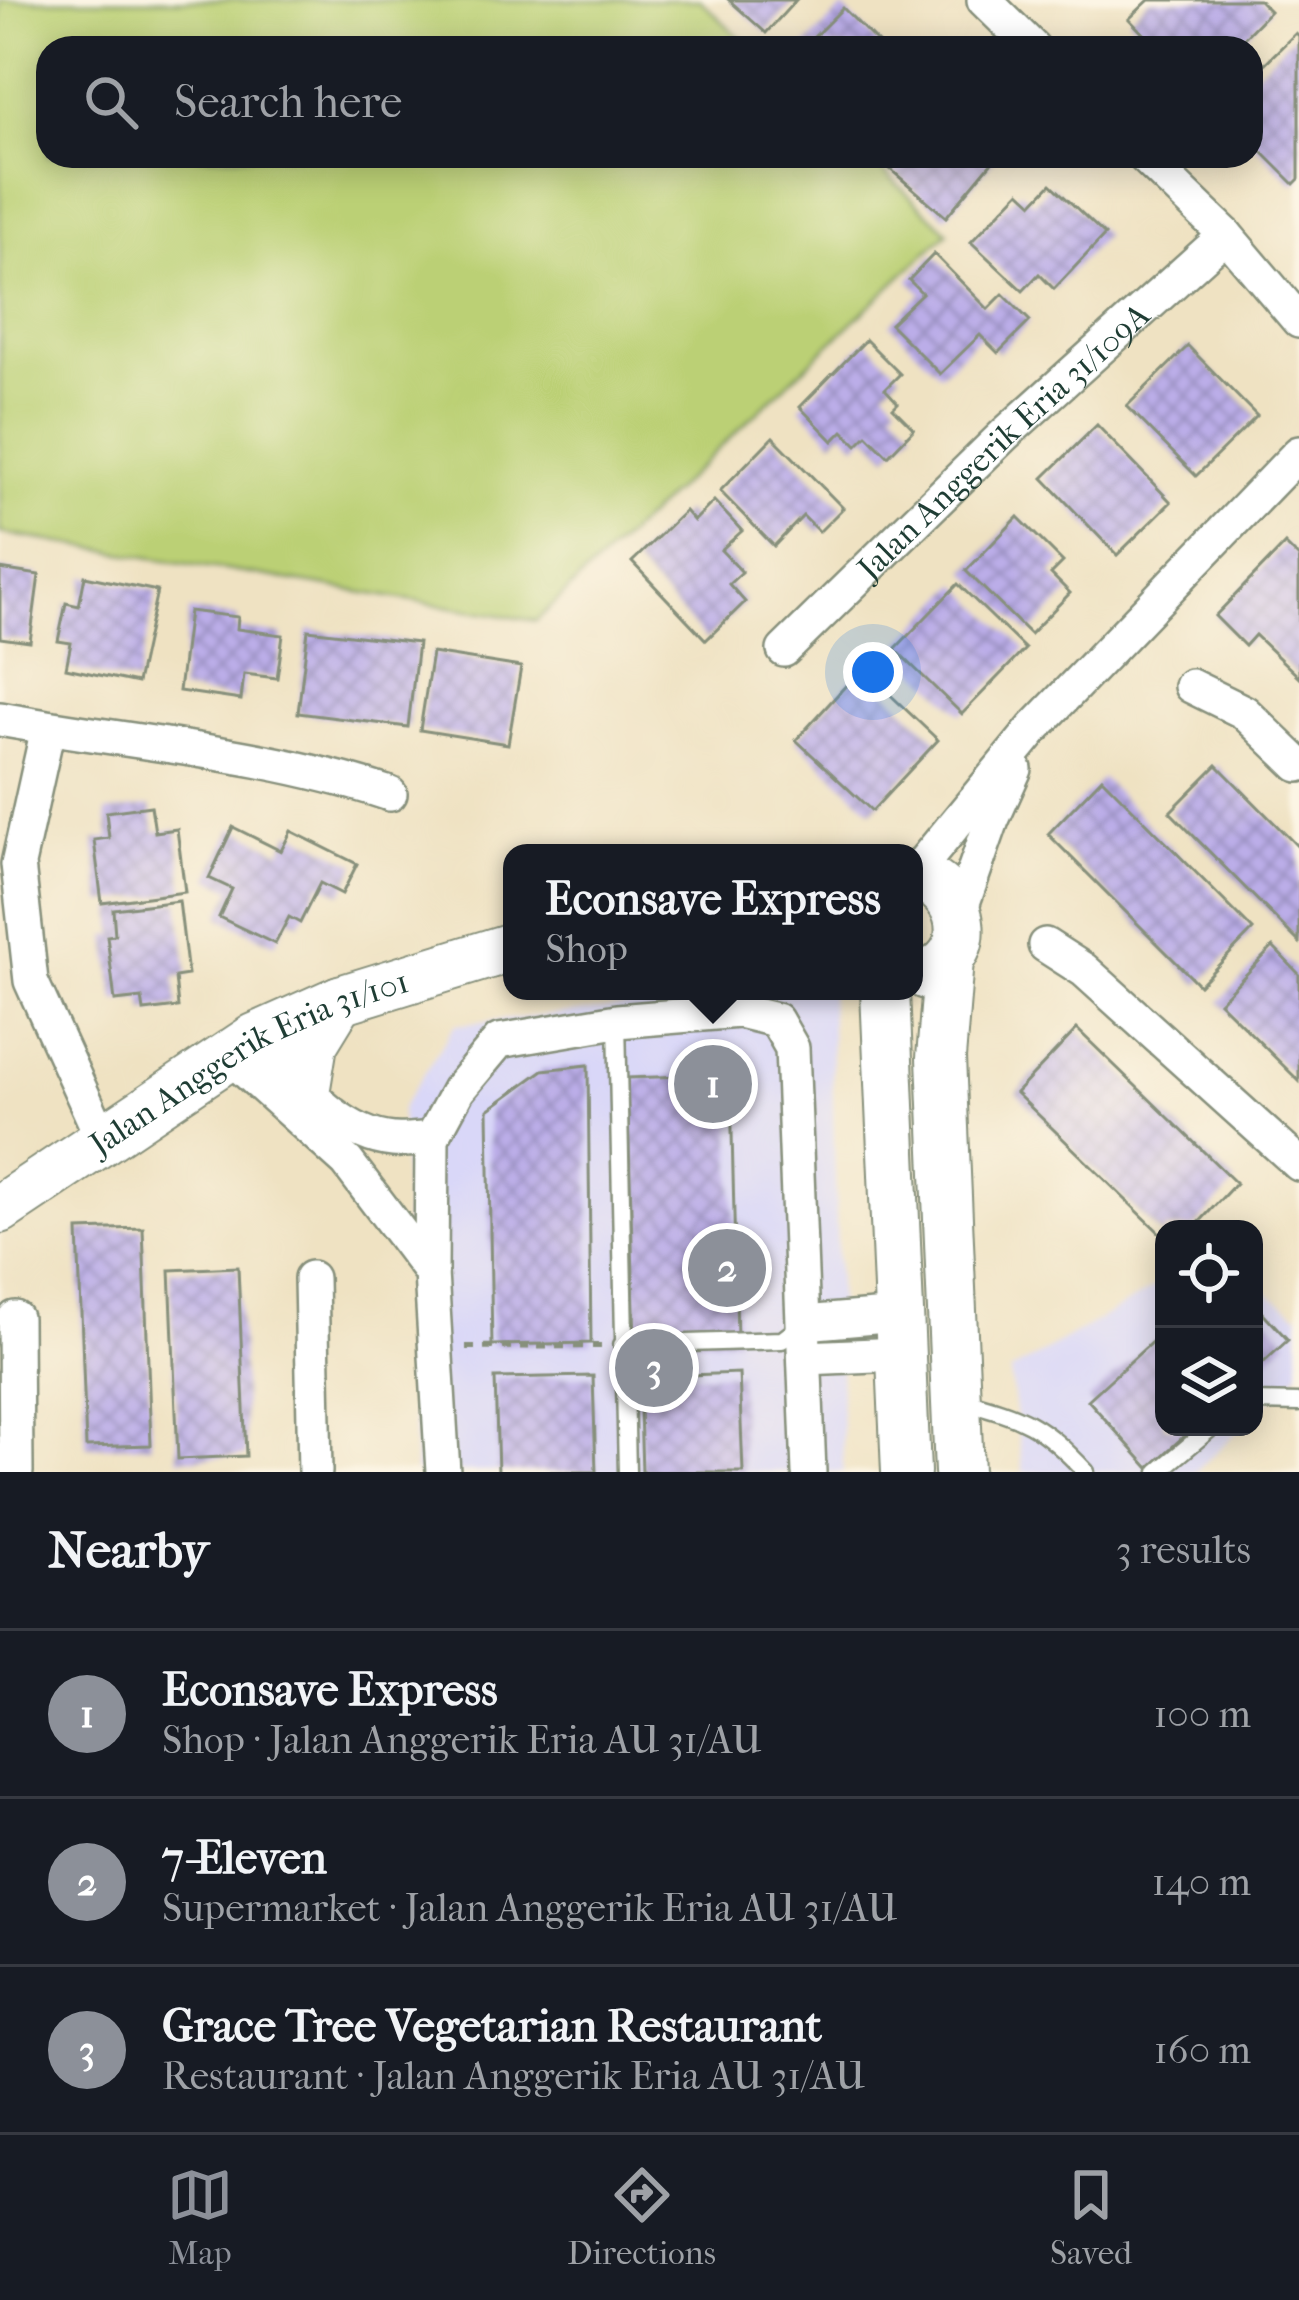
<!DOCTYPE html>
<html lang="en">
<head>
<meta charset="utf-8">
<style>
  :root { --surface:#171b24; --page:#242831; --text:#f1f3f6; --muted:#9ea1a6; --line:#363941; --accent:#8c9099 }
  body { margin:0; font-family:"IM FELL French Canon",serif; background:var(--page); color:var(--text) }
  .controls { position:absolute; right:36px; bottom:36px; display:grid; overflow:hidden; border-radius:24px; box-shadow:0 6px 30px #0003 }
  .controls button { width:108px; height:108px; display:grid; place-items:center; padding:0; border:0; border-bottom:3px solid var(--line); background:var(--surface); color:var(--text); font:60px sans-serif }
  .you { position:absolute; left:873px; top:672px; width:42px; height:42px; margin:-30px; border:9px solid #fff; border-radius:50%; background:#1a73e8; box-shadow:0 0 0 18px #1a73e833 }
  .badge { display:grid; place-items:center; width:78px; height:78px; border-radius:50%; background:var(--accent); color:#fff; font-size:39px; font-weight:700 }
  .pin { position:absolute; translate:-50% -50%; border:6px solid #fff; box-shadow:0 3px 12px #0006 }
  .popup { position:absolute; left:503px; top:844px; width:420px; height:156px; box-sizing:border-box; display:grid; place-content:center; border-radius:24px; background:var(--surface); filter:drop-shadow(0 3px 9px #0005); font-size:39px; white-space:nowrap; color:var(--muted) }
  .popup b { font-size:45px; color:var(--text) }
  .popup::after { content:''; position:absolute; left:50%; top:100%; margin-left:-24px; border:24px solid transparent; border-top-color:var(--surface) }
  .list { margin:0; padding:0; list-style:none }
  h2 { display:flex; justify-content:space-between; align-items:center; height:156px; margin:0; padding:0 48px; font-size:51px }
  h2 small { font-size:39px; font-weight:400; color:var(--muted) }
  .list li { display:grid; grid-template-columns:78px 1fr auto; gap:36px; align-items:center; box-sizing:border-box; height:168px; padding:0 48px; border-top:3px solid var(--line) }
  .list b { display:block; font-size:45px; white-space:nowrap }
  .list p { margin:0; font-size:39px; white-space:nowrap; color:var(--muted) }
  .list em { font-size:39px; font-style:normal; color:var(--muted) }
  .icon { flex:none; width:66px; height:66px; fill:none; stroke:currentColor; stroke-width:2; stroke-linecap:round; stroke-linejoin:round }
  .map { position:relative; flex:none; width:1299px; height:1472px; overflow:hidden }
  .search { position:absolute; background:var(--surface); box-shadow:0 6px 30px #0003; left:36px; right:36px; top:36px; height:132px; display:flex; align-items:center; gap:30px; box-sizing:border-box; padding:0 42px; border-radius:36px; color:var(--muted); font-size:45px }
  .sheet { height:660px; background:var(--surface) }
  nav { display:flex; justify-content:space-around; align-items:center; box-sizing:border-box; height:168px; border-top:3px solid var(--line); background:var(--surface); font-size:33px; color:var(--muted) }
  nav a { display:grid; justify-items:center; gap:6px }
  nav .on { color:var(--accent) }
  .map>svg:first-child { display:block }
</style>
</head>
<body>
<div class="map">
<svg width="1299" height="1472" viewBox="0 0 1299 1472">
  <defs>
    <pattern id="building-cross-hatch" width="8" height="8" patternUnits="userSpaceOnUse" patternTransform="scale(3)"><rect width="8" height="8" fill="#bbade8"/><path d="M0 0l8 8M0 8l8-8" fill="none" stroke="#978ebd"/></pattern>
  </defs>
  <rect width="100%" height="100%" fill="#fcf5e5"/>
  <filter id="ink" filterUnits="userSpaceOnUse"><feTurbulence type="fractalNoise" baseFrequency=".00833" numOctaves="2"/><feDisplacementMap in="SourceGraphic" scale="24" xChannelSelector="R" yChannelSelector="G"/><feConvolveMatrix kernelMatrix="1 2 1 2 8 2 1 2 1" color-interpolation-filters="sRGB"/></filter>
  <filter id="wash" filterUnits="userSpaceOnUse"><feTurbulence type="fractalNoise" baseFrequency=".004" numOctaves="4" result="noise"/><feDisplacementMap in="SourceGraphic" scale="48" xChannelSelector="R" yChannelSelector="G"/><feGaussianBlur stdDeviation="2.7" result="paint"/><feColorMatrix in="noise" values="0 0 0 0 0 0 0 0 0 0 0 0 0 0 0 0 0 1.4 0 .05"/><feComposite in="paint" operator="in"/></filter>
  <g filter="url(#wash)">
    <rect width="100%" height="100%" fill="#efe2c2"/>
    <g fill="#d9d7f8">
      <polygon points="778,991 830,991 843,1472 415,1472 401,1109 455,1025"/>
      <polygon points="1164,1282 1164,1427 1242,1427 1195,1472 1023,1472 1010,1372"/>
      <polygon points="1254,1283 1299,1315 1299,1372 1254,1415"/>
    </g>
    <polygon fill="#bbd074" stroke="#6d8654" stroke-width="3" points="0,0 700,0 751,48 48,48 48,156 867,156 948,232 536,621 0,533"/>
    <g id="blocks">
      <g fill="url(#building-cross-hatch)">
        <polygon points="729,0 796,0 766,33"/>
        <polygon points="1149,0 1259,0 1270,11 1234,48 1157,48 1129,19"/>
        <polygon points="843,8 883,48 803,48"/>
        <polygon points="1296,33 1299,36 1299,179 1294,184 1251,141 1251,77"/>
        <polygon points="875,156 997,156 946,217"/>
        <polygon points="1051,184 1105,235 1054,289 1039,274 1023,291 971,242 1020,191 1033,203"/>
        <polygon points="934,254 988,309 1003,294 1030,321 998,353 980,335 940,374 890,324 922,293 909,280"/>
        <polygon points="866,340 900,374 885,389 898,403 893,408 914,429 888,456 867,435 857,445 843,431 833,441 800,407"/>
        <polygon points="1188,346 1257,416 1196,476 1127,406"/>
        <polygon points="1097,425 1171,502 1117,555 1043,478"/>
        <polygon points="773,437 843,508 819,532 803,516 774,546 720,491"/>
        <polygon points="714,501 742,531 721,550 742,572 729,584 745,602 706,640 632,562 685,511 694,521"/>
        <polygon points="1018,517 1063,562 1051,574 1070,593 1030,634 966,571"/>
        <polygon points="1285,544 1299,558 1299,677 1255,635 1245,646 1215,616"/>
        <polygon points="0,569 39,575 30,642 0,638"/>
        <polygon points="85,576 157,591 137,683 66,668 71,643 58,641 66,603 79,606"/>
        <polygon points="958,584 1025,649 962,714 895,649"/>
        <polygon points="189,611 238,617 237,629 283,635 277,678 244,674 241,700 179,691"/>
        <polygon points="308,630 418,643 408,727 298,713"/>
        <polygon points="432,653 521,667 508,744 420,730"/>
        <polygon points="862,668 938,740 872,811 796,740"/>
        <polygon points="1217,765 1299,848 1299,942 1170,812"/>
        <polygon points="1102,778 1253,930 1199,985 1048,834"/>
        <polygon points="151,806 155,832 177,829 185,892 102,903 94,840 109,838 106,812"/>
        <polygon points="233,827 281,851 291,831 357,864 342,894 320,883 300,923 289,917 275,944 219,917 232,889 209,878"/>
        <polygon points="179,901 188,975 175,977 178,1007 144,1011 142,998 115,1001 107,936 115,935 113,909"/>
        <polygon points="1273,947 1299,974 1299,1081 1219,1002"/>
        <polygon points="1077,1029 1236,1183 1193,1229 1164,1229 1164,1237 1016,1093"/>
        <polygon points="588,1065 591,1343 492,1345 488,1110 543,1070"/>
        <polygon points="716,1075 731,1090 737,1339 635,1342 627,1078"/>
        <polygon points="143,1228 151,1445 86,1447 78,1230"/>
        <polygon points="238,1267 246,1456 178,1459 170,1270"/>
        <polygon points="1254,1303 1288,1340 1254,1371"/>
        <polygon points="1164,1331 1164,1427 1194,1427 1149,1468 1088,1400"/>
        <polygon points="739,1373 743,1472 642,1472 639,1377"/>
        <polygon points="593,1376 596,1472 498,1472 495,1378"/>
      </g>
    </g>
  </g>
  <g filter="url(#ink)">
    <use href="#blocks" fill-opacity="0" stroke="#87907b" stroke-width="3"/>
    <g fill="none" stroke-linecap="round" stroke-linejoin="round">
      <g stroke="#87907b" stroke-width="21">
        <g id="lane">
          <polyline points="617,1021 627,1472"/>
          <polyline points="622,1345 782,1340 803,1324"/>
          <path d="M961,1400C1024,1417 1041,1424 1086,1472"/>
          <polyline points="1254,1402 1299,1403"/>
          <polyline points="1158,1472 1212,1427"/>
        </g>
      </g>
      <g stroke="#87907b" stroke-width="38">
        <g id="street">
          <polyline points="984,0 1033,48"/>
          <polyline points="1144,156 1226,235 1299,321"/>
          <path id="s1" d="M784,650L1004,435L1226,235"/>
          <polyline points="1191,686 1244,712 1299,765"/>
          <path d="M0,719C130,743 264,752 390,794"/>
          <polyline points="48,728 18,864 31,981 104,1142"/>
          <polyline points="914,874 1033,729 1299,453"/>
          <polyline points="959,914 992,820 1015,769"/>
          <polyline points="1045,945 1084,970 1299,1164"/>
          <path d="M255,1038C293,1075 336,1135 393,1140C405,1141 419,1139 432,1138"/>
          <polyline points="228,1055 347,1162 431,1273"/>
          <polyline points="311,1278 315,1472"/>
          <polyline points="15,1318 16,1472"/>
          <polyline points="804,1323 898,1315"/>
          <polyline points="805,1358 899,1354"/>
          <polyline points="443,1472 431,1273 432,1138 458,1090 499,1041 617,1021 739,1011 776,1020 792,1048 809,1472"/>
        </g>
      </g>
      <g stroke="#87907b" stroke-width="52">
        <g id="secondary">
          <path d="M914,876C965,887 979,955 926,975"/>
          <polyline points="949,960 941,1058 959,1472"/>
          <polyline points="885,991 906,1472"/>
          <polyline points="306,1087 313,1044 340,1000"/>
          <path id="s2" d="M0,1209L255,1038L340,1000L512,947"/>
        </g>
      </g>
      <polyline stroke="#87907b" stroke-width="6" stroke-dasharray="9 9" stroke-linecap="butt" points="466,1347 603,1346"/>
      <use href="#lane" stroke="#fff" stroke-width="16"/>
      <use href="#street" stroke="#fff" stroke-width="33"/>
      <use href="#secondary" stroke="#fff" stroke-width="48"/>
    </g>
  </g>
  <g text-anchor="middle" stroke-width="10" stroke-linejoin="round" paint-order="stroke">
    <g font-size="33" fill="#1f3d34" stroke="#fcf5e5">
      <text dy="12" stroke="none"><textPath href="#s1" startOffset="303">Jalan Anggerik Eria 31/109A</textPath></text>
      <text dy="12" stroke="none"><textPath href="#s2" startOffset="291">Jalan Anggerik Eria 31/101</textPath></text>
    </g>
  </g>
</svg>
<div class="controls">
<button><svg class="icon" aria-label="locate" viewBox="0 0 24 24"><circle cx="12" cy="12" r="6"/><path d="M12 2v4M12 18v4M2 12h4M18 12h4"/></svg></button>
<button><svg class="icon" aria-label="layers" viewBox="0 0 24 24"><path d="M12 4l9 5-9 5-9-5zM3 14l9 5 9-5"/></svg></button>
</div>
<div class="you"></div>
<div class="pin badge" style="left:713px;top:1084px">1</div>
<div class="popup"><b>Econsave Express</b>Shop</div>
<div class="pin badge" style="left:727px;top:1268px">2</div>
<div class="pin badge" style="left:654px;top:1368px">3</div>
<div class="search"><svg class="icon" aria-label="search" viewBox="0 0 24 24"><circle cx="10" cy="10" r="6"/><path d="M15 15l6 6"/></svg>Search here</div>
</div>
<section class="sheet">
<h2>Nearby<small>3 results</small></h2>
<ul class="list">
<li><span class="badge">1</span><div><b>Econsave Express</b><p>Shop · Jalan Anggerik Eria AU 31/AU</p></div><em>100 m</em></li>
<li><span class="badge">2</span><div><b>7-Eleven</b><p>Supermarket · Jalan Anggerik Eria AU 31/AU</p></div><em>140 m</em></li>
<li><span class="badge">3</span><div><b>Grace Tree Vegetarian Restaurant</b><p>Restaurant · Jalan Anggerik Eria AU 31/AU</p></div><em>160 m</em></li>
</ul>
</section>
<nav>
<a class="on"><svg class="icon" aria-label="map" viewBox="0 0 24 24"><path d="M3 6l6-2 6 2 6-2v14l-6 2-6-2-6 2zM9 4v14M15 6v14"/></svg>Map</a>
<a><svg class="icon" aria-label="directions" viewBox="0 0 24 24"><path d="M12 3l9 9-9 9-9-9zM9 14v-3h6M13 9l2 2-2 2"/></svg>Directions</a>
<a><svg class="icon" aria-label="saved" viewBox="0 0 24 24"><path d="M7 4h10v16l-5-4-5 4z"/></svg>Saved</a>
</nav>
</body>
</html>
